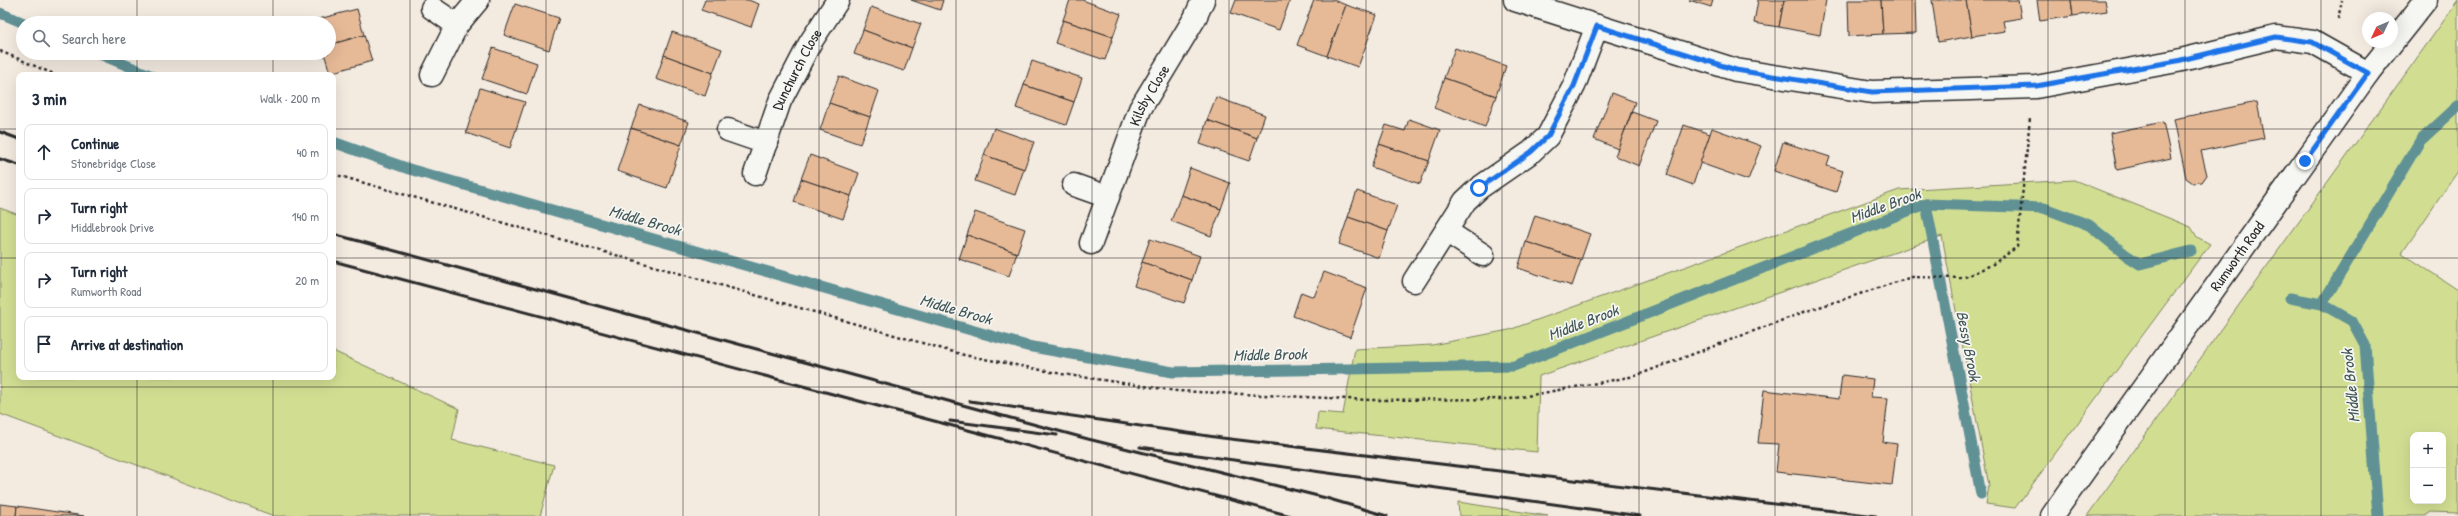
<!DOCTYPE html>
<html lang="en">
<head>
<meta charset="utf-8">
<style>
  :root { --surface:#fff; --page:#f2f2f3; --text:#1f2937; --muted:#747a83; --line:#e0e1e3 }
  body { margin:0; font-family:"Patrick Hand",sans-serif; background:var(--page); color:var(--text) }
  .controls { position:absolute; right:12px; bottom:12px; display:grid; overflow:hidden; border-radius:8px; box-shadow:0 4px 16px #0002 }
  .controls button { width:36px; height:36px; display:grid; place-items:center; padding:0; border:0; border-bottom:1px solid var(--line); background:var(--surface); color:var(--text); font:20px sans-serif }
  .compass { position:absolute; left:2362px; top:12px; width:36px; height:36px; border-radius:50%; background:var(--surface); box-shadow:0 4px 16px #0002; rotate:226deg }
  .stop { position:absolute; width:12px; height:12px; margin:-9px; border:3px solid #1a73e8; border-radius:50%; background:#fff }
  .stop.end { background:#1a73e8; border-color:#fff; box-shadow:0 1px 4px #0008 }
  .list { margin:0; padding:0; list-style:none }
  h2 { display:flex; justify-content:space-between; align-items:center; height:52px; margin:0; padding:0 16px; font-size:17px }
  h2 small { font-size:13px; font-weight:400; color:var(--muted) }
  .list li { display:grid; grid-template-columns:26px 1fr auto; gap:12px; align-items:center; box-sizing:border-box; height:56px; margin:0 8px 8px; padding:0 8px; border:1px solid var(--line); border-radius:8px }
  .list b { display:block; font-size:15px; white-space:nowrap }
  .list p { margin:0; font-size:13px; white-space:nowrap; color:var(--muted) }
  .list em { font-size:13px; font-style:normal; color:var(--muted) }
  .icon { flex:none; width:22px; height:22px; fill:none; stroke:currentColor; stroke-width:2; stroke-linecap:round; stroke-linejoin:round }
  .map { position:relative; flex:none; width:2458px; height:516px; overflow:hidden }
  .search { position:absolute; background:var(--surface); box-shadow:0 4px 16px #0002; left:16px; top:16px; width:320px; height:44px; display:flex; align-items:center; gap:10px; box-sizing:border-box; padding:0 14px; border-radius:22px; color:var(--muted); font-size:15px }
  .panel { position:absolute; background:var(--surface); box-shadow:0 4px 16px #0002; left:16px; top:72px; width:320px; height:308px; border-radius:8px }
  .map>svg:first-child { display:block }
</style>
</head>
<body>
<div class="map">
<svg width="2458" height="516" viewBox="0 0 2458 516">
  <rect width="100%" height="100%" fill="#f3eae0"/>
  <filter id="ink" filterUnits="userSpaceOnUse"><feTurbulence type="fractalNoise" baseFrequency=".025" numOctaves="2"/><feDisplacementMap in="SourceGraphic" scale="8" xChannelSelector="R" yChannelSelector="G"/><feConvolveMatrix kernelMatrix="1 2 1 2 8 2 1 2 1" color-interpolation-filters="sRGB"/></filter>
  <g filter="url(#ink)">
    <g fill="#d1de92" stroke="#7e845e" fill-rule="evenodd">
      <path d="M2458,1V171L2402,253L2458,290V513L2430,512L2424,516H2087ZM2413,435H2443V501H2413Z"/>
      <polygon points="2074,180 2191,227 2197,237 2210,244 2015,508 1986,504 1989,486 1942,236 1539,376 1537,452 1316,429 1318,412 1343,414 1355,349 1432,345 1509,330 1899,190"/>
      <polygon points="0,208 19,215 19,377 333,377 333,351 459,409 452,440 554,465 540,516 274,516 0,414"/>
      <polygon points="1458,502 1548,516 1459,516"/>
    </g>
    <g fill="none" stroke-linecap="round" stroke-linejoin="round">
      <g stroke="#609195" stroke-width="11">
        <polyline points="0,13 24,23"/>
        <polyline points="97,53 150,75"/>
        <polyline points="333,142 409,169 1027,346 1173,372 1514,366 1926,204 2044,208 2089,225 2126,255 2140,264 2191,251"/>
        <polyline points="1926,204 1981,494"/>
        <polyline points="2290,298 2322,304 2352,321 2365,345 2378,516"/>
        <polyline points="2322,304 2420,141 2458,106"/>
      </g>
    </g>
    <g fill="#e7ba97" stroke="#2b2b2b">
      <polygon points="705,0 748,0 759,4 751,27 701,10"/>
      <polygon points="911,0 943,0 940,10"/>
      <polygon points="1070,0 1082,0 1121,14 1113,37 1063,20"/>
      <polygon points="1236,0 1290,0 1279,30 1231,13"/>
      <polygon points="1314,0 1333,0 1346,5 1327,56 1297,45"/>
      <polygon points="1689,0 1713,0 1711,7"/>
      <polygon points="1758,0 1784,0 1779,27 1754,23"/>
      <polygon points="1784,0 1826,0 1820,35 1779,27"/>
      <polygon points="1848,0 1881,0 1883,34 1849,36"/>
      <polygon points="1881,0 1915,0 1916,33 1883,34"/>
      <polygon points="1932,0 1966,0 1972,36 1938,42"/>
      <polygon points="1966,0 2018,0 2021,18 2003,21 2005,31 1972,36"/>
      <polygon points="2037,0 2071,0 2073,16 2040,21"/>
      <polygon points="2071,0 2105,0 2107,11 2073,16"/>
      <polygon points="515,4 559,18 549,50 504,35"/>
      <polygon points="1346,5 1377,15 1358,67 1327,56"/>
      <polygon points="871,7 921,24 912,48 863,30"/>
      <polygon points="357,9 364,35 329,45 329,23 316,23 315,20"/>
      <polygon points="1063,20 1113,37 1105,60 1055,43"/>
      <polygon points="863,30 912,48 904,71 854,54"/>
      <polygon points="672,32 722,49 713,73 664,55"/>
      <polygon points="364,35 372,61 330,73 324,53 329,53 329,45"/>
      <polygon points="493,48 537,63 527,94 482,79"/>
      <polygon points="1455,48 1506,66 1496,96 1444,78"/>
      <polygon points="664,55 713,73 705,96 656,79"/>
      <polygon points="1032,61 1082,78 1074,102 1024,85"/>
      <polygon points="839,76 879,91 870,117 829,103"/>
      <polygon points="1444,78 1496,96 1485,127 1434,108"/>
      <polygon points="1024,85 1074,102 1066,125 1016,108"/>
      <polygon points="480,88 525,102 510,148 466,133"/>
      <polygon points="1612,93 1635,102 1618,149 1594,139"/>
      <polygon points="1216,97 1265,115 1257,138 1207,120"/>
      <polygon points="2257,102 2264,138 2201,151 2207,175 2202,182 2193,183 2186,178 2174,119"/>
      <polygon points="829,103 870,117 860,144 820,130"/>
      <polygon points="640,105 689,122 681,145 631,128"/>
      <polygon points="1632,112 1656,121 1639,166 1615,156"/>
      <polygon points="1409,119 1440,130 1429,161 1379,144 1386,125 1405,131"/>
      <polygon points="1207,120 1257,138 1249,161 1200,144"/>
      <polygon points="2163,122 2171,158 2117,170 2110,133"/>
      <polygon points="1684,125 1710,134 1693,185 1667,175"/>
      <polygon points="631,128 681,145 667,188 617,171"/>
      <polygon points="994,128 1034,142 1024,169 984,155"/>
      <polygon points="1712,128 1761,146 1748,180 1700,163"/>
      <polygon points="1783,142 1830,157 1827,166 1843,171 1836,192 1774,171"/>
      <polygon points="1379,144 1429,161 1420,184 1371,167"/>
      <polygon points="810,155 859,173 851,196 801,179"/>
      <polygon points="984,155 1024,169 1015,195 975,181"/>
      <polygon points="1190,168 1230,183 1221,209 1181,195"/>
      <polygon points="801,179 851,196 843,219 794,202"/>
      <polygon points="1357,191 1397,205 1388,231 1348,217"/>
      <polygon points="1181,195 1221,209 1211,236 1171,221"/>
      <polygon points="975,212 1025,229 1017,253 967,235"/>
      <polygon points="1535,215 1590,234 1581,260 1526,242"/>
      <polygon points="1348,217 1388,231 1379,258 1339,244"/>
      <polygon points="967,235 1017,253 1009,276 959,259"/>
      <polygon points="1150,239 1200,256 1192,280 1142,262"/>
      <polygon points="1526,242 1581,260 1572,286 1518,268"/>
      <polygon points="1142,262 1192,280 1184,303 1134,286"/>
      <polygon points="1324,272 1367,288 1350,337 1293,316 1301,292 1314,297"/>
      <polygon points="1842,375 1873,379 1871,397 1888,398 1883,442 1897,444 1892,485 1776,472 1779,444 1758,443 1764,390 1839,399"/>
      <polygon points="0,504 17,506 16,516 0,516"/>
      <polygon points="17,506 84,516 16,516"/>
    </g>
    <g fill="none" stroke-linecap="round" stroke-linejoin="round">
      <g stroke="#2b2b2b" stroke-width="25">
        <g id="minor">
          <polyline points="1515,0 1736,70 1872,92 2036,87 2177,61 2276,37 2313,42 2368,73"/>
          <polyline points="432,8 457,25"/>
          <polyline points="432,75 457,25 478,0"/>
          <polyline points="728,130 766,143"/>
          <path id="s1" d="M755,174L780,101L810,43L838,0"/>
          <polyline points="1074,185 1108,197"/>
          <polyline points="1446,231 1483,255"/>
          <path id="s2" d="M1091,243L1140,109L1195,18L1203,0"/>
          <polyline points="1414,281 1465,201 1479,188 1531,152 1548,136 1574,86 1597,26"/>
        </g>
      </g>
      <g stroke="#2b2b2b" stroke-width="25">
        <g id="tertiary">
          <path id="s3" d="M2052,516L2368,73L2426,0"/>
        </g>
      </g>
      <g stroke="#2b2b2b" stroke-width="2.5" stroke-dasharray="3 3" stroke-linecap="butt">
        <polyline points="2338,19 2342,0"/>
        <polyline points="0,51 56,75"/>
        <polyline points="333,174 964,355 1062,374 1177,391 1370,400 1510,399 1635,376 1804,312 1912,277 1963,278 1993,264 2017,247 2030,118"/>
      </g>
      <use href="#minor" stroke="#f6f6f2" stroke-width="22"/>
      <use href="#tertiary" stroke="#f6f6f2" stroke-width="22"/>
      <g stroke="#2b2b2b" stroke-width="3">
        <polyline points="0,132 19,139"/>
        <polyline points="0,159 19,165"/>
        <polyline points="333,234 1088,439 1326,498 1387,516"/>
        <polyline points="333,261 1291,516"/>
        <polyline points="970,401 1222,438 1876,516"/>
        <polyline points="950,421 1057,435"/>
        <polyline points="1140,447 1640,516"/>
      </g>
    </g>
  </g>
  <g fill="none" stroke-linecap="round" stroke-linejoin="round" filter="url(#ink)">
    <polyline stroke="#1a73e8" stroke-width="5" points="1479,188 1531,152 1548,136 1574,86 1597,26 1736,70 1872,92 2036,86 2177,61 2276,37 2312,42 2368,73 2305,161"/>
  </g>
  <path fill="none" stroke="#2b2b2b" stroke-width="1" stroke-opacity="0.55" d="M137,0V23M273,0V23M410,0V516M546,0V516M683,0V516M819,0V516M956,0V516M1092,0V516M1229,0V516M1366,0V516M1502,0V516M1639,0V516M1775,0V516M1912,0V516M2048,0V516M2185,0V516M2321,0V516M137,53V75M273,53V75M0,129H19M333,129H2458M0,258H19M333,258H2458M137,377V516M273,377V516M0,387H2458"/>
  <g text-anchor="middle" stroke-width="3.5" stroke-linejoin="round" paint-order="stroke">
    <g font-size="15" fill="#2b2b2b" stroke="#f6f6f2">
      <text dy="5" stroke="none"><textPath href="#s1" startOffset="113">Dunchurch Close</textPath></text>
      <text dy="5" stroke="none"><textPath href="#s2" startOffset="159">Kilsby Close</textPath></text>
      <text dy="5" stroke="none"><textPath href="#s3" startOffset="319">Rumworth Road</textPath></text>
    </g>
    <g font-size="16" font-style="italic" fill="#415657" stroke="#f6f6f2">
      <text transform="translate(1885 205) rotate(-20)" y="6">Middle Brook</text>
      <text transform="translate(645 220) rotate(16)" y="6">Middle Brook</text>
      <text transform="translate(956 309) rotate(16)" y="6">Middle Brook</text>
      <text transform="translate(1583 322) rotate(-21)" y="6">Middle Brook</text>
      <text transform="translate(1969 346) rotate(79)" y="6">Bessy Brook</text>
      <text transform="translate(1270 354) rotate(-1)" y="6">Middle Brook</text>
      <text transform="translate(2350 386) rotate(-96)" y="6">Middle Brook</text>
    </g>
  </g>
</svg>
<div class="controls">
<button>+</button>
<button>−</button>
</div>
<svg class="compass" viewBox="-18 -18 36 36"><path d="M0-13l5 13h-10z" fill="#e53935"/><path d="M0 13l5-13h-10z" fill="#747a83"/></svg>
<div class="stop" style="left:1479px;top:188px"></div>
<div class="stop end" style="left:2305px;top:161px"></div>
<div class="search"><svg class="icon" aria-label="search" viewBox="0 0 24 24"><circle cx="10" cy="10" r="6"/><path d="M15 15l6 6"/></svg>Search here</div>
<section class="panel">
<h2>3 min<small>Walk · 200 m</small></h2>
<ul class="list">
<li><svg class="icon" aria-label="ahead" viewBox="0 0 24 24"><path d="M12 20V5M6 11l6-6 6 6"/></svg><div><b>Continue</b><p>Stonebridge Close</p></div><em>40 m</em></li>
<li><svg class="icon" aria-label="right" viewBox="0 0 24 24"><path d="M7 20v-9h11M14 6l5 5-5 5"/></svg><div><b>Turn right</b><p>Middlebrook Drive</p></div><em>140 m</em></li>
<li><svg class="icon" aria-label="right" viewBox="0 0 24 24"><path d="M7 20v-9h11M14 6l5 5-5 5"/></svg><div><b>Turn right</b><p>Rumworth Road</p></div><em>20 m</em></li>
<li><svg class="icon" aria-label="arrive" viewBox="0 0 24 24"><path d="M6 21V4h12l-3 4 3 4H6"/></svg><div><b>Arrive at destination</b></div></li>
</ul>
</section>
</div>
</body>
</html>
